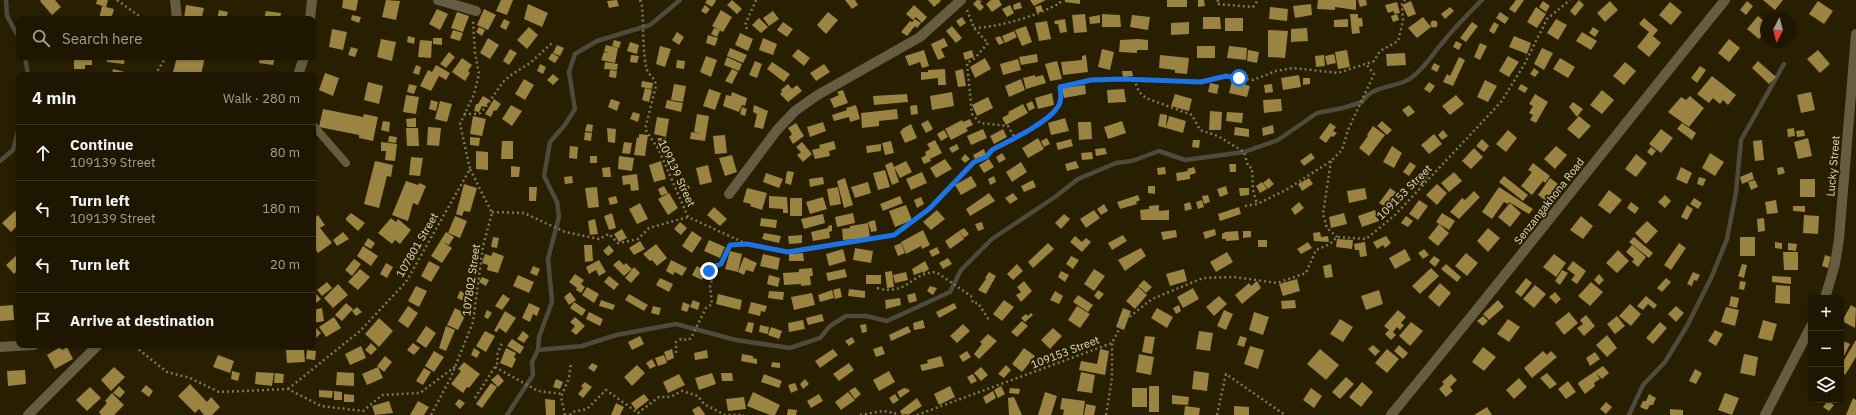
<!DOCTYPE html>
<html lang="en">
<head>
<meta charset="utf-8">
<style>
  :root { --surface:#1e1600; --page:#2b230f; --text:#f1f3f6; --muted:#a19f99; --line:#3c3522 }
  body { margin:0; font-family:"IBM Plex Sans",sans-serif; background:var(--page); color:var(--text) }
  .controls { position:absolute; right:12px; bottom:12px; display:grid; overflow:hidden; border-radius:8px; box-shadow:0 1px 3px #0004 }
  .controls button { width:36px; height:36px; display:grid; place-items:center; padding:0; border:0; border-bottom:1px solid var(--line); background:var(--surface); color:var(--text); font:20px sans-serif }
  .compass { position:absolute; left:1760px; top:12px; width:36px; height:36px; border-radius:50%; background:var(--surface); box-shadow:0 1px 3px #0004; rotate:187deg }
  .stop { position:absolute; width:12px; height:12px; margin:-9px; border:3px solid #1a73e8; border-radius:50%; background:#fff }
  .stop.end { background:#1a73e8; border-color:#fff; box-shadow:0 1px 4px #0008 }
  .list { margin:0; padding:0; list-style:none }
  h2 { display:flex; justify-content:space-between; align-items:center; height:52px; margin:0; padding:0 16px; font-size:17px }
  h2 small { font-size:13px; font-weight:400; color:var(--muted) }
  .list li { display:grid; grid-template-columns:26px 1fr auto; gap:12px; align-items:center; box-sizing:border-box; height:56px; padding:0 16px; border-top:1px solid var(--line) }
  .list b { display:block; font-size:15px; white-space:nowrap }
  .list p { margin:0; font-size:13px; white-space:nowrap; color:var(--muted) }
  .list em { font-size:13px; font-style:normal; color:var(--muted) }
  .icon { flex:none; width:22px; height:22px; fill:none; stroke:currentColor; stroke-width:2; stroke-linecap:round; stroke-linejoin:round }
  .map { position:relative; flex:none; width:1856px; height:415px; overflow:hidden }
  .search { position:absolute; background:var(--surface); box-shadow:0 1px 3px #0004; left:16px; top:16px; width:300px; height:44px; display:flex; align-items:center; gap:10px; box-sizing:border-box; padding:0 14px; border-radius:8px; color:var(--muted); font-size:15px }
  .panel { position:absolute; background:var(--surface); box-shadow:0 1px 3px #0004; left:16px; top:72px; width:300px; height:276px; border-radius:8px }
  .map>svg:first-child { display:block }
</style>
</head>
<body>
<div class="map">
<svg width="1856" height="415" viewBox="0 0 1856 415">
  <rect width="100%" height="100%" fill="#281e00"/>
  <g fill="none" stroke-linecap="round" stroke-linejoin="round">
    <g stroke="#504a3c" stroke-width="4.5">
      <polyline points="6,0 7,16 19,38"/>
      <polyline points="25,57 28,75"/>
      <polyline points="0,161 13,150 19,128"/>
      <path d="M538,350L582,346L616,335L676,324L736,340L790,348L820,338L830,326L846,316H866L887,321L950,292L961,270L992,239L1055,197L1078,179L1116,163L1132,161L1159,151L1185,160L1244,152L1278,140L1317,113L1343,108L1362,102C1373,84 1398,88 1411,78C1425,68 1433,53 1444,41C1456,26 1469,13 1482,0"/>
      <polyline points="507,415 533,375 532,362 538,350 539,337 552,302 548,259 559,217 557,202 544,176 550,142 564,126 575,109 569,72 575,54 597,41 650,25 680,0"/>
      <polyline points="1629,415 1643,385 1665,362 1687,326 1712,276 1727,239 1736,192 1741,140 1784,64"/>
    </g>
  </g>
  <g fill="#9b8442">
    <polygon points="41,0 55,0 61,7 52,15 40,1"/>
    <polygon points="97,0 108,0 106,7 96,4"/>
    <polygon points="343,0 358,0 356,11 342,8"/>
    <polygon points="386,0 400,1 396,20 382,17"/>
    <polygon points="501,0 513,0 507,15 496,11"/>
    <polygon points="617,0 619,6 609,8 607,1"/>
    <polygon points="707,0 715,0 716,1 712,7 705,3"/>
    <polygon points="732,0 742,9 737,14 727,5"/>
    <polygon points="845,0 855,0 858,5 852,9"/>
    <polygon points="928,0 940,0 941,1 934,7"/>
    <polygon points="977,0 982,1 980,3 984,7 980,11 973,4"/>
    <polygon points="991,0 999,0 1002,5 992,12 986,4"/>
    <polygon points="1030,0 1046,0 1034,6"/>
    <polygon points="1065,0 1080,0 1080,4 1065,2"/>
    <rect x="1167" y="0" width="20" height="7"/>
    <polygon points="1198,0 1204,0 1205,6 1198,7"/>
    <polygon points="1318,0 1356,0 1356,10 1335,7 1335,10 1317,9"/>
    <polygon points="1358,0 1366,0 1367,5 1360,7"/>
    <polygon points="1516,0 1524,0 1515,13 1509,9"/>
    <polygon points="1579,0 1584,5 1575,16 1570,11"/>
    <polygon points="1763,0 1783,0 1775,10"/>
    <polygon points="1411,1 1416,14 1408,17 1402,5"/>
    <polygon points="1543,1 1550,6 1546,12 1539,7"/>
    <polygon points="1610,1 1618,10 1605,22 1597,13"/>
    <polygon points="1747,1 1753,6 1746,15 1740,10"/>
    <polygon points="1818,1 1833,11 1824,24 1809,14"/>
    <polygon points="1020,2 1022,8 1014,10 1013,5"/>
    <polygon points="1397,2 1400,13 1394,14 1394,11 1388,13 1385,5"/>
    <polygon points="1670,2 1682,12 1671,25 1659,15"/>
    <polygon points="528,4 548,13 542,27 524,19"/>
    <polygon points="1311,4 1312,15 1295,18 1293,6"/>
    <polygon points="186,5 204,8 202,16 209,17 209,19 184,18"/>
    <polygon points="705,5 710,9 706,14 701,11"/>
    <polygon points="914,5 927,17 922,23 916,17 913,20 906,14"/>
    <polygon points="1010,5 1014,13 1007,17 1002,9"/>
    <polygon points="1041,5 1043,11 1037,13 1035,7"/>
    <polygon points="102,6 114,9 111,19 99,19"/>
    <polygon points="1270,7 1288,9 1287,21 1269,19"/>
    <polygon points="1450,7 1454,11 1445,19 1441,14"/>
    <polygon points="1536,7 1546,14 1537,28 1527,22"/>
    <polygon points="437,9 448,14 440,30 429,24"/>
    <polygon points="484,9 496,15 488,30 477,25"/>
    <polygon points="219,10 228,12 226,19 217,19"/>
    <polygon points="721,10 732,17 723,32 712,26"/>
    <polygon points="266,11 281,13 280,19 264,19"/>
    <polygon points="773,11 779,19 769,26 763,18"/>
    <polygon points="457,12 469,16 463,32 451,28"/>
    <polygon points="828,12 838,20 826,34 817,25"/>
    <polygon points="1500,12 1509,18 1505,24 1496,18"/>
    <polygon points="1085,14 1087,32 1074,33 1072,15"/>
    <polygon points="1102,14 1120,15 1121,27 1102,27"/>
    <polygon points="1350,14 1358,14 1358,18 1362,18 1363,26 1359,27 1360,33 1352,34"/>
    <polygon points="1397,14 1399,20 1393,22 1391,16"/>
    <polygon points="352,15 361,17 359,23 351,20"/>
    <polygon points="1100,15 1100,23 1090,24 1089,17"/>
    <polygon points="1132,15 1150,17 1148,30 1130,27"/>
    <polygon points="1758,16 1766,23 1766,31 1759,39 1747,29"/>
    <polygon points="962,17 966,23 960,27 956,21"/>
    <polygon points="1203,17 1220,17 1221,29 1203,29"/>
    <polygon points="1423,17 1431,27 1417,38 1408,28"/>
    <polygon points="759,18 768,27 761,33 752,25"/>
    <rect x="1225" y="18" width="18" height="13"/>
    <polygon points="1644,18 1658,30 1653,36 1661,43 1649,57 1637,47 1649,32 1639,24"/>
    <polygon points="504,19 510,22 506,30 500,27"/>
    <polygon points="915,19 921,23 917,28 915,26 907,36 901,32 910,21 912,22"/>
    <polygon points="1065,19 1067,32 1060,33 1058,24 1055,24 1054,21"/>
    <polygon points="1348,19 1348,27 1334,27 1334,20"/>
    <polygon points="1556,19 1567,25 1558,40 1547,33"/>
    <circle cx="1434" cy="24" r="3.5"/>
    <polygon points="1047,21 1051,39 1039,41 1035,23"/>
    <polygon points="783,22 793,29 787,37 777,30"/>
    <polygon points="1189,22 1189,34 1171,35 1171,23"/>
    <polygon points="1472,22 1478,26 1466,42 1460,38"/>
    <polygon points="1494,22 1499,25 1494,34 1489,31"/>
    <polygon points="952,26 962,38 956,43 946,31"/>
    <polygon points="1026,26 1032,42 1022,46 1015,30"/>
    <polygon points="479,27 485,30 482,36 476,32"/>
    <polygon points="529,27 538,35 527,49 517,40"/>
    <polygon points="1593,27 1599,31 1595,37 1589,33"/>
    <polygon points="714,28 720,30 717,37 711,34"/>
    <polygon points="1307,28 1308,41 1291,42 1291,29"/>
    <polygon points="332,29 347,32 343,50 329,47"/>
    <polygon points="453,30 463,33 460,41 450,38"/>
    <polygon points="1268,30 1288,31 1285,58 1268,57"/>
    <polygon points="1014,31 1017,37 1005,43 1002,36"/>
    <polygon points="677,32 684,37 679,45 672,40"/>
    <polygon points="1582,32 1597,41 1591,50 1576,41"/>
    <polygon points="740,33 753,39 748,51 735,45"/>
    <polygon points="708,35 718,38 715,46 706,43"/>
    <polygon points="408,36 415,38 414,44 407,42"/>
    <polygon points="1000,36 1004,43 999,45 995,38"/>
    <polygon points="1514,36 1531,43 1527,54 1509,47"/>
    <polygon points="433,38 442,38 442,45 433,44"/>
    <polygon points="488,38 499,45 490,59 480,53"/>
    <polygon points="763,38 777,44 773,55 759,50"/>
    <polygon points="944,38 948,46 941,49 945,57 938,60 931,44"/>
    <polygon points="381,39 396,42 392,61 377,57"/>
    <polygon points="1138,39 1148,40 1148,50 1137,50 1137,53 1119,52 1120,40"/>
    <polygon points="1729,39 1740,48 1729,62 1718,53"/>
    <polygon points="420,40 432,41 431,58 418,57"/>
    <polygon points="614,40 621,42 619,48 612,46"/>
    <polygon points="1456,41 1462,44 1459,50 1453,47"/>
    <polygon points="630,42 639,45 637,54 627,51"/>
    <polygon points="1480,43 1487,46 1480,60 1474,57"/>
    <polygon points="557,45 564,48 560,56 553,53"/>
    <polygon points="606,45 618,48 615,63 601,60 604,52 609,53 604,51"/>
    <polygon points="660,46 671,49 665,67 656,64"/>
    <rect x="1197" y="46" width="18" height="12"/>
    <polygon points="1229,46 1247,48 1246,60 1227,58"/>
    <polygon points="351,47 358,49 355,57 348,55"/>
    <polygon points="730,48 747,55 743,63 727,56"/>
    <polygon points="1542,48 1553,53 1544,70 1534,64"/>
    <polygon points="510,49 517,53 509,65 503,61"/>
    <polygon points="798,49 810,58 804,66 792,56"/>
    <polygon points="1102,49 1114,52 1110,70 1098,67"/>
    <polygon points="924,50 929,66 922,68 920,62 909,66 905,56"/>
    <polygon points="972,50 974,57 965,60 963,53"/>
    <polygon points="1248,50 1259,52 1257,63 1247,61"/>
    <polygon points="1347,50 1350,67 1338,69 1335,52"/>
    <polygon points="1818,50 1830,64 1820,73 1807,59"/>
    <polygon points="449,52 455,57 446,68 440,64"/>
    <polygon points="552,53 559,57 555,63 548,59"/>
    <polygon points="1405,53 1406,65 1387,66 1386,54"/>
    <polygon points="1037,54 1038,62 1021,65 1019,57"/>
    <polygon points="1334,54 1336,63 1327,65 1325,56"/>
    <polygon points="631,55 639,56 637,63 630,62"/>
    <polygon points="1086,55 1088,72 1063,75 1061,62 1082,60 1082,56"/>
    <polygon points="1160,55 1189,58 1187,74 1175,73 1175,70 1159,68"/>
    <polygon points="1324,55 1325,66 1316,67 1315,56"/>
    <polygon points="706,56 717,60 711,77 700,72"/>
    <polygon points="1508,56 1519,62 1509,77 1499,71"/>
    <polygon points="74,57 92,57 92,65 85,65 85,69 74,69"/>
    <polygon points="107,57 125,57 124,64 107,62"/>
    <polygon points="177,57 189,59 189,57 205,57 201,75 182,75 173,72"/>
    <polygon points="260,57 275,57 273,65 259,63"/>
    <polygon points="727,57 742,64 739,71 724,65"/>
    <polygon points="1459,57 1465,60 1453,86 1443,82 1447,74 1450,76"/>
    <polygon points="462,58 472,65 468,71 470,73 465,81 452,72"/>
    <polygon points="985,58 991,69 975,78 970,67"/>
    <polygon points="1560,58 1575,67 1568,78 1553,69"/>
    <polygon points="1018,59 1021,70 1003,75 1000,64"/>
    <polygon points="677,60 685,61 684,69 676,68"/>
    <polygon points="755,61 762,64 757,78 749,75"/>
    <polygon points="1057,61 1062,79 1050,81 1045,64"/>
    <polygon points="1758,61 1776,77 1769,84 1752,68"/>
    <polygon points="605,62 618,64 617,70 604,69"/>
    <polygon points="772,62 790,74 784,82 767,69"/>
    <polygon points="1625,62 1636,71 1624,85 1613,76"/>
    <polygon points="1434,63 1440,66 1437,72 1431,69"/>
    <polygon points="540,64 546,67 543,74 537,71"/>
    <polygon points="824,64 830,72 816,81 810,73"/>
    <polygon points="416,65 421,67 419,75 413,73"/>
    <polygon points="436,65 450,73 446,80 439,76 431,91 420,86 428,70 432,72"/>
    <polygon points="1700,66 1706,70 1697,83 1691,78"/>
    <polygon points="1534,68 1539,72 1535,77 1530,74"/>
    <polygon points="113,69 125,72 125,75 112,75"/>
    <polygon points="732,69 738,72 732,84 725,81"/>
    <polygon points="945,69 946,85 938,85 938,78 921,80 921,72 928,72 928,70"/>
    <polygon points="963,69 966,86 958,87 955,71"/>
    <polygon points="610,70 617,71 616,78 609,77"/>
    <polygon points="1122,71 1132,71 1133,76 1123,77"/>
    <polygon points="325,73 339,78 333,96 319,90"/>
    <polygon points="553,74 559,79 553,85 547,80"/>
    <polygon points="1035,75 1035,77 1043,75 1046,83 1026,89 1023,78"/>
    <polygon points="1299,75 1301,87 1283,90 1281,78"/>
    <polygon points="1712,76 1736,95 1728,105 1723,100 1720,104 1713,98 1709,103 1697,94"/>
    <polygon points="1303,78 1310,78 1310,84 1303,85"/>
    <polygon points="524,79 534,85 525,100 515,94"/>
    <polygon points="1021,79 1025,90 1009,97 1005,86"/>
    <polygon points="1485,80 1497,86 1488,102 1477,97"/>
    <polygon points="642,81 653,83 652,89 641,87"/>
    <polygon points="1232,81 1250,86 1247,97 1229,93"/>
    <polygon points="368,82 383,86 379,104 364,100"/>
    <polygon points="1429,82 1435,86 1430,93 1424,89"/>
    <polygon points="1210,83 1219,85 1217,94 1208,92"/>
    <polygon points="409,84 417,86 414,94 407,92"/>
    <polygon points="674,84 686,86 683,102 671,100"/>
    <polygon points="788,84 792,89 797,85 802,91 788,102 780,94 782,92 781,90"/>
    <polygon points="1272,84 1273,92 1265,93 1264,85"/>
    <polygon points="1521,84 1528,88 1525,93 1518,89"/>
    <polygon points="1085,85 1086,94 1064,98 1062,88"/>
    <polygon points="645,88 652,90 649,102 642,100"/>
    <polygon points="709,89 721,93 715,110 703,106"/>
    <polygon points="1124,89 1126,102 1108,103 1107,90"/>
    <polygon points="843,90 848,103 834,108 830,99 839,95 837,92"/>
    <polygon points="1602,90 1614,100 1602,114 1590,105"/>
    <polygon points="732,92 747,98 745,106 742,105 739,112 723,106 726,95 731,96"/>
    <polygon points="952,92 954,106 932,110 930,96"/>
    <polygon points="1811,92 1815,110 1801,113 1797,95"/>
    <polygon points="1052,93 1054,105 1038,109 1035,98"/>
    <polygon points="907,94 908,102 874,105 873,96"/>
    <polygon points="1175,94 1192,99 1189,111 1171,106"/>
    <polygon points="1535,94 1548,102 1536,123 1530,120 1533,115 1529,113 1533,106 1529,104"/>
    <polygon points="406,95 419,97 416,114 403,112"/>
    <polygon points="1456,95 1464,104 1450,115 1442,106"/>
    <polygon points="483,96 490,100 485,107 482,106 479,112 474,111 476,104 478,104"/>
    <polygon points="1690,96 1704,108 1689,127 1668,112 1681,97 1686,100"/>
    <polygon points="988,97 993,108 977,116 972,105"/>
    <polygon points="494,99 501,104 496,111 494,110 491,117 485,114"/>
    <polygon points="611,99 620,102 617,111 608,107"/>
    <polygon points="1281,99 1282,111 1264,113 1263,100"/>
    <polygon points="431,100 438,102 436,111 429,109"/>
    <polygon points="667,100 683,103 681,112 665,108"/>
    <polygon points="440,101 452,104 447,122 435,119"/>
    <polygon points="1032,101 1035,108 1029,111 1026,104"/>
    <polygon points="1573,102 1583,109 1577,117 1569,107"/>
    <polygon points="1023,104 1028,113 1006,125 1002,118 1009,114 1008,112"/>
    <polygon points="511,105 522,111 512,126 502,119"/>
    <polygon points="754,105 768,111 763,129 754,127 757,114 753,112"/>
    <polygon points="856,105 860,119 850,122 849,117 834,121 832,115 847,110 846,108"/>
    <polygon points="917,105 918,114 911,115 910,106"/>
    <polygon points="1409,105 1415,112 1408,117 1402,110"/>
    <polygon points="742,107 747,109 745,116 740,114"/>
    <polygon points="323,109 363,117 364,114 378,117 373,141 359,138 359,135 319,127"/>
    <polygon points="897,109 898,119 879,121 879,126 862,128 861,113"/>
    <polygon points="1210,111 1222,112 1221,130 1209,130"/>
    <polygon points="633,112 640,114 638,122 630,119"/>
    <polygon points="1227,112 1243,113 1242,123 1226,121"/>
    <polygon points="697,114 709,116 705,141 690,139 691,132 702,134 694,132"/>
    <polygon points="1160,114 1167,115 1166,128 1158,126"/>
    <polygon points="473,116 486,119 482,136 470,134"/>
    <polygon points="1169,116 1186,121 1183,133 1166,128"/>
    <polygon points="1579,116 1591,126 1579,139 1567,129"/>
    <polygon points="657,117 669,119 666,137 654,134"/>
    <polygon points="416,118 416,127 407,127 406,119"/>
    <polygon points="1065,118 1069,131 1051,135 1048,123"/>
    <polygon points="970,119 973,125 966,128 968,131 951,140 945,129 962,120 963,122"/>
    <polygon points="928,120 933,129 926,133 921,124"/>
    <polygon points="383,121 390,122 389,132 381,130"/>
    <polygon points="1122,121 1126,133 1108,139 1104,127"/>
    <polygon points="1382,121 1392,130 1387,135 1377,126"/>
    <polygon points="823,122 826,131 810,137 807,127"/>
    <polygon points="1078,122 1091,122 1092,139 1079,140"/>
    <polygon points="796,123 804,136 793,144 789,137 792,134 788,128"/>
    <polygon points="1330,123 1336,127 1333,131 1337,133 1333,137 1331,136 1326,143 1319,138"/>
    <polygon points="1682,123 1696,133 1692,140 1677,129"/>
    <polygon points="587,124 593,125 592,132 585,131"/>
    <polygon points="911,124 917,138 905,143 900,132 902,130 902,129"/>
    <polygon points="1273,125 1274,133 1263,136 1262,128"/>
    <polygon points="1373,126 1385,135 1369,156 1359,148 1368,136 1367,135"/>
    <polygon points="428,127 441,128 439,146 427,145"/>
    <polygon points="1235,127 1249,129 1249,137 1234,135"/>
    <polygon points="406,128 418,128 419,146 407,146"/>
    <polygon points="607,128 616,129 615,143 608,142"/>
    <polygon points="1794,128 1795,136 1788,137 1787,129"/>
    <polygon points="983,129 987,138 971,145 967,136"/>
    <polygon points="1003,129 1007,137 994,144 990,136"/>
    <polygon points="1661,129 1673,138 1661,153 1649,144"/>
    <polygon points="944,130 948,137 941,141 937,134"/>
    <polygon points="1443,130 1448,136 1442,140 1438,135"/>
    <polygon points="1508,130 1517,138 1506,152 1496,144"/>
    <polygon points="1804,130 1805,136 1797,137 1796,131"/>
    <polygon points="585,132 592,133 591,141 584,140"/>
    <polygon points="639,134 648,135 645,156 634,155 637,137 639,138"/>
    <polygon points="1434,134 1442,144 1429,154 1421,145"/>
    <polygon points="725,135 727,153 715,154 713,136"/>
    <polygon points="389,136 397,137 396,143 388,142"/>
    <polygon points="470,137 480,138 479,146 470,145"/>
    <polygon points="658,138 666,138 665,147 657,147"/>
    <polygon points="1038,138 1044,149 1028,158 1022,148"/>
    <polygon points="1047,138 1050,144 1044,147 1041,141"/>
    <polygon points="1808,138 1812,156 1798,159 1794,142"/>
    <polygon points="1071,139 1073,146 1058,150 1056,143"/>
    <polygon points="1482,139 1489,146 1484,152 1476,146"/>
    <polygon points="935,140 942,153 930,159 931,161 924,164 921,158 926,155 925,152 930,149 927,144"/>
    <polygon points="1193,140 1200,140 1199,148 1192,147"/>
    <polygon points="1762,140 1764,160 1755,161 1753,141"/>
    <polygon points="502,141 513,141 513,159 501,159"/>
    <polygon points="834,141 836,149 829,151 830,156 815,159 812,150 820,148 819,145"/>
    <polygon points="891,141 894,153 885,155 882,143"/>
    <polygon points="381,142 397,144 395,161 385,160 386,151 381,151"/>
    <polygon points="624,142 632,143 630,154 622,153"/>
    <polygon points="802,142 812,154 803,162 797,155 801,152 796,147"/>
    <polygon points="881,144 881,151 867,153 866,146"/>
    <polygon points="957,144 959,149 952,153 949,148"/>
    <polygon points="570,146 578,147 577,159 569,158"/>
    <polygon points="1392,146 1402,153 1394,168 1383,162"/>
    <polygon points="1556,146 1567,155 1555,169 1544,159"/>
    <polygon points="1651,147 1656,151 1652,156 1647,152"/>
    <polygon points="1105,148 1107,154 1096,156 1095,149"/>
    <polygon points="1474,148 1483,157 1471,169 1462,161"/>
    <polygon points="984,149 986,155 975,159 973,155"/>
    <polygon points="476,151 488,152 488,170 476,169"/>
    <polygon points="1092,152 1093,159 1082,160 1081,153"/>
    <polygon points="1002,153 1006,159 999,163 996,157"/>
    <polygon points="1311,153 1315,158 1304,166 1300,161"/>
    <polygon points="1710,153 1724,162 1715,176 1702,168"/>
    <polygon points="965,154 970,159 965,163 961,159"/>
    <polygon points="1636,154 1647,163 1636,177 1625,169"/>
    <polygon points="732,155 737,172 725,176 719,158"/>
    <rect x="590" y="156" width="7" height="7"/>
    <polygon points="619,156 634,158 632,171 618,169"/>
    <polygon points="673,156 679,168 672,170 667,157"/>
    <polygon points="411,157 423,158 420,176 409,175"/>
    <polygon points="945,159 952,169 936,178 930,168"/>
    <polygon points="989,159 994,167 984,173 979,165"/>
    <polygon points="375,161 393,165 391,177 387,176 379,208 364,204"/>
    <polygon points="661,161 666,179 654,182 649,165"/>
    <polygon points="906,161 912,172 900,178 894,167 899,182 892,185 885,165 892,162 894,167"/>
    <polygon points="1076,161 1079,168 1067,171 1065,164"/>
    <polygon points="1021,162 1027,172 1012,182 1006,172"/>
    <polygon points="1410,162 1416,166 1409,176 1403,172"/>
    <polygon points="1533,163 1550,176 1545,183 1543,181 1532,195 1521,186 1532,172 1528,170"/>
    <polygon points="1229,164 1236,164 1236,172 1230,172"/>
    <polygon points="708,165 712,182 700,185 696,168"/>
    <polygon points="511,166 520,167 519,177 511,177"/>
    <polygon points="610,167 611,177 603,177 602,168"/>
    <polygon points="1165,167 1166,174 1158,175 1157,168"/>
    <polygon points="1194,167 1196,173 1190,175 1190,179 1177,181 1176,173 1188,171 1187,169"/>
    <polygon points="1681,167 1692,173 1687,184 1676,179"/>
    <polygon points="1783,167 1785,173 1778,175 1777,168"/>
    <polygon points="1425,168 1431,172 1421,186 1415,181"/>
    <polygon points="885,170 890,187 878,190 873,173"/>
    <polygon points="787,171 794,172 791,185 785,183"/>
    <polygon points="922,172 927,183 911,190 906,179"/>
    <polygon points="1454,172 1462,181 1449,192 1441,183"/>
    <polygon points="1752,172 1754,179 1742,184 1740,177"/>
    <polygon points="766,173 783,179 779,188 763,182"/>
    <polygon points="637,174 639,190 631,191 630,184 623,185 622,176"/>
    <polygon points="572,176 573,183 565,184 564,177"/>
    <polygon points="971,176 977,186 961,195 955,185"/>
    <polygon points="994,176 996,182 990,185 988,179"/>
    <polygon points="1504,176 1528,195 1523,201 1499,182"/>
    <polygon points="823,177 824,184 810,187 809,179"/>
    <polygon points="1699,177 1706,179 1703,186 1697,184"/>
    <polygon points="845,178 853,205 844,208 837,181"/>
    <polygon points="1269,178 1274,184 1268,189 1263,183"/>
    <polygon points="1309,178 1313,184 1302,191 1298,184"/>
    <polygon points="1550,178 1558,184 1546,201 1538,195"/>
    <rect x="1800" y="179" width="15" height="18"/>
    <polygon points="685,180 690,188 684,191 679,183"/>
    <polygon points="1033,180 1036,187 1024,192 1021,186"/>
    <polygon points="1755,180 1758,187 1751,190 1748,182"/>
    <polygon points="406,181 418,185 419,183 426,186 418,205 413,203 408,221 392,215"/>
    <polygon points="868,182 871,193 855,198 851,187"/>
    <polygon points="1262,182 1267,189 1260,193 1256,186"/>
    <polygon points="464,184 477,188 470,212 464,211 462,216 456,214"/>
    <polygon points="1437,184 1447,193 1437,205 1426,195"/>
    <polygon points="664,186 668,193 661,196 658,189"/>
    <polygon points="1148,186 1155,186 1155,194 1148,193"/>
    <polygon points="1226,186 1228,194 1220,197 1217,189"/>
    <polygon points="529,187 537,187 536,201 529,201"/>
    <polygon points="597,187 599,207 588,208 585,188"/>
    <polygon points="838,187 841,204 830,206 827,189"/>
    <polygon points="1499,187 1533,209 1529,214 1509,202 1508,204 1504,202 1492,219 1482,212"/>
    <polygon points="747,188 767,193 762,210 750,206 751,204 743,202"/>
    <polygon points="1239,188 1249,188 1249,195 1240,196"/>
    <polygon points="1365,188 1367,199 1349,203 1347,191"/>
    <polygon points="1390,188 1400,195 1389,209 1379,203"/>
    <polygon points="1609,190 1622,200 1610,214 1598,205"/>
    <polygon points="1474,191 1480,197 1459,219 1450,212 1462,198 1465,200"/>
    <polygon points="669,193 678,208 668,215 658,199"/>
    <polygon points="989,193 995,201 970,216 966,209"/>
    <polygon points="1013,193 1018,199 1010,204 1005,198"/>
    <polygon points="1138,195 1140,200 1136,202 1137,204 1120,209 1117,202"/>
    <polygon points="1208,195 1210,202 1204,204 1202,196"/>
    <polygon points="1665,195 1671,201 1665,208 1658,202"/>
    <polygon points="616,196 618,203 610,205 608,198"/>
    <polygon points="769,196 787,197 788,213 783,213 783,209 769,208"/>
    <polygon points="900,196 903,203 883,211 880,204"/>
    <polygon points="823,197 827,209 810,214 806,202"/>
    <polygon points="921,197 924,204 917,208 914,200"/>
    <rect x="790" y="198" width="12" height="18"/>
    <polygon points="1694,198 1702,203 1698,209 1690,204"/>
    <polygon points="1202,200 1204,207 1198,209 1196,202"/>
    <polygon points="1419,200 1428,206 1418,220 1409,214"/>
    <polygon points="1776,200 1778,213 1767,214 1765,202"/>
    <polygon points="1190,202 1192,209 1185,211 1184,204"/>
    <polygon points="1299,202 1304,208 1295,215 1291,209"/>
    <polygon points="1631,202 1639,208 1635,214 1627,208"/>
    <polygon points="640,203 648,219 637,224 629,209"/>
    <polygon points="1510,203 1521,213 1510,227 1498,217"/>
    <polygon points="1104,204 1108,211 1101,215 1097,209"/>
    <polygon points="906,205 912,220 895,227 889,211"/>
    <polygon points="1159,205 1159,211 1169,210 1169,220 1141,220 1140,210 1149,209 1149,206"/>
    <polygon points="1687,205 1693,209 1687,220 1681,217"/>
    <polygon points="1793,206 1805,206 1805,212 1793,211"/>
    <polygon points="714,207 727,219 720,226 707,215"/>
    <polygon points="1239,207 1241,214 1220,221 1218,214"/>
    <polygon points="937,210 945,219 931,230 923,222"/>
    <polygon points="1094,210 1100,218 1086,228 1080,219"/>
    <polygon points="1375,210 1379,221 1362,227 1358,216"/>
    <polygon points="15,211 19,215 19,224 11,232 2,223"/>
    <polygon points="351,213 365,223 358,231 346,220 346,218"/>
    <polygon points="612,213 616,228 609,230 604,216"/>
    <polygon points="853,213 855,223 837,227 835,217"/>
    <polygon points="1344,213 1347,224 1331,228 1329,217"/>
    <polygon points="1442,213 1455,221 1449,230 1436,222"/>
    <polygon points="823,214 825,223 804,229 801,219"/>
    <polygon points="1064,214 1070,219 1061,229 1055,223"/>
    <polygon points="318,215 325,225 320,228 332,243 318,253 313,246 313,219"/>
    <polygon points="1804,215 1819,216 1818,234 1803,233"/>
    <polygon points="455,216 467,221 460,238 448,233"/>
    <polygon points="1406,216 1413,221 1408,227 1401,223"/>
    <polygon points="1581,216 1593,226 1583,239 1570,230"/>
    <polygon points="391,218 396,222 398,219 411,230 400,244 395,240 392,244 378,233"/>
    <polygon points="761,218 777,220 776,228 760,226"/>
    <polygon points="1764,218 1765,231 1758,232 1757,219"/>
    <polygon points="595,219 598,234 590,235 588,221"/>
    <polygon points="875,220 877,231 871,232 868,222"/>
    <polygon points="1647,221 1658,231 1646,244 1635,233"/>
    <polygon points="680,222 687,228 681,235 674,229"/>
    <polygon points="982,222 984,229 978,231 975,224"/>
    <polygon points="868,223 870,238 843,240 842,229 850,228 850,226"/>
    <polygon points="1439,224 1449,233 1438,246 1428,238"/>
    <polygon points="832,225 832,231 829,232 830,238 813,241 811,232 828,228 828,226"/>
    <polygon points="964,228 969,234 964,238 959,231"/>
    <polygon points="1488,228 1500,238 1488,252 1477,241"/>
    <polygon points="622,229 627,238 619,242 614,234"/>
    <polygon points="1215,229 1216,235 1205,239 1203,232"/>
    <polygon points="923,230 930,245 922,249 921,246 906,254 901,242"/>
    <polygon points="1176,230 1177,237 1163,240 1161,232"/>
    <polygon points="692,231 702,238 692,253 682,246"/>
    <polygon points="959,231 964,239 950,249 945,241"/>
    <polygon points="1238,231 1239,240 1226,241 1226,239 1222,239 1222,234 1225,232"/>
    <polygon points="1243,231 1251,231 1251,237 1243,238"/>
    <polygon points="343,232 349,239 337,246 333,240"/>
    <polygon points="446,232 454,237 449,245 443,242 452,248 442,263 431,256"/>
    <polygon points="1320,232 1321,237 1328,236 1329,242 1314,241 1313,233"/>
    <polygon points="764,233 781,236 779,243 762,239"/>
    <polygon points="802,235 802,243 789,244 788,236"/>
    <polygon points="1123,235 1127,241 1112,250 1108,243"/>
    <polygon points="1075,236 1082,242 1086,238 1091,242 1082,252 1070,242"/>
    <polygon points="1386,236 1391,243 1385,248 1383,245 1377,249 1373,242"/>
    <polygon points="493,237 499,238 497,248 491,247"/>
    <polygon points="1634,237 1653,253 1649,258 1629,242"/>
    <rect x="1740" y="237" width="15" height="19"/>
    <polygon points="368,238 375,243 371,249 364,245"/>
    <polygon points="1337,239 1353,240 1352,249 1336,247"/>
    <polygon points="709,240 725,247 720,258 704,251"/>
    <rect x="1258" y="240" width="9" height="7"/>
    <polygon points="640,241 645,249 634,255 629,248"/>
    <polygon points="1308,242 1312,248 1301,254 1297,249"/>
    <polygon points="1365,242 1367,256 1360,257 1359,250 1355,250 1354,244"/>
    <polygon points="1775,242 1782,243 1782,249 1775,248"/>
    <polygon points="901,243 905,253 898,256 894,246"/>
    <polygon points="1048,243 1054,249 1033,268 1028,262"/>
    <polygon points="1679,243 1686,248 1671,270 1664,265"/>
    <polygon points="1788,243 1797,244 1796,251 1788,250"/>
    <polygon points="656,244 667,258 657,266 652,260 650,261 643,254"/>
    <polygon points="584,245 592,245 593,261 585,262"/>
    <polygon points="609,245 614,251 608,256 603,251"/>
    <polygon points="1632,245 1646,257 1638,267 1632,262 1634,259 1626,252"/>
    <polygon points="363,246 378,256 371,266 357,256"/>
    <polygon points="937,247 940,253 932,257 929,251"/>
    <polygon points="855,248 873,251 871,263 853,260"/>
    <polygon points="1141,248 1146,256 1125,271 1118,260"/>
    <polygon points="843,249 846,261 829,266 826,254"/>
    <polygon points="1405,249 1411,260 1395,269 1389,258"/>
    <polygon points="1424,249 1429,255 1423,259 1418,253"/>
    <polygon points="1618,250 1629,261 1617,273 1606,263"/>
    <polygon points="730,251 742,254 738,272 725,269"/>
    <polygon points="493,252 504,256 498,273 487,270 488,265 482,263 485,254 491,256"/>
    <polygon points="1227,252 1233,262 1216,272 1210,262"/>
    <polygon points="1783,252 1798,252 1798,270 1784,270"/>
    <polygon points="19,253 19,269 14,274 6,265"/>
    <polygon points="803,253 804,261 789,261 789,254"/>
    <polygon points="1466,253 1478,263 1467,276 1455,266"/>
    <polygon points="763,254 780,258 778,270 760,266"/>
    <polygon points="1554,254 1566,263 1556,277 1543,267"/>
    <polygon points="1825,255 1831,257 1828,268 1822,266"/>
    <polygon points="1071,256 1079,260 1073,269 1066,264"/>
    <polygon points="1434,256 1440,260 1435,267 1429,262"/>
    <polygon points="744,257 757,263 753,272 746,270 744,275 738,272"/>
    <polygon points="948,258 952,264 943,269 939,263"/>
    <polygon points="354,259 361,264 352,276 345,270"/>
    <polygon points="599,260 606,272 599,276 596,270 589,274 586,267"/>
    <polygon points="619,260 624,265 626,263 632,269 624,276 613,265"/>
    <polygon points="671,260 687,268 682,276 675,272 673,275 666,271"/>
    <polygon points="429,261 440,267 431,282 421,276"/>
    <polygon points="925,261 929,269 923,273 920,268 922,272 914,275 912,269"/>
    <polygon points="1573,261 1586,271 1577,284 1571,280 1575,275 1567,269"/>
    <polygon points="386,263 393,267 387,278 380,274"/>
    <polygon points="1017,264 1023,271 1013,280 1007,274"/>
    <polygon points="1331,264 1333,277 1325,278 1323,266"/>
    <polygon points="1446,264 1461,277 1457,282 1441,269"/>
    <polygon points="1742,264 1747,265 1744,278 1738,276"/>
    <polygon points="533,266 540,269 537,276 530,273"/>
    <polygon points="697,266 707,272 702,280 692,275"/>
    <polygon points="634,267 640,273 631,283 625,278"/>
    <polygon points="812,268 813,276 810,276 811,285 801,286 801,284 784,285 783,273 799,272 799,269"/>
    <polygon points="1431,268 1439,276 1420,294 1412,286"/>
    <polygon points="360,269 370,277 358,290 348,282"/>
    <polygon points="845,269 847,277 828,281 826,273"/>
    <polygon points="1094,269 1105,276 1094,291 1084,284"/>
    <polygon points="1184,269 1187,281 1170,286 1166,274"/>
    <polygon points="1562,270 1568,273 1560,285 1555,281"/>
    <polygon points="892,271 894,287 887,288 885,272"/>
    <polygon points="1061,271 1069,275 1065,282 1058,277"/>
    <polygon points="906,272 908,280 895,283 893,275"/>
    <polygon points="989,272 996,276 986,294 978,290 986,279 985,278"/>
    <polygon points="1693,272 1700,275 1697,281 1694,280 1692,286 1687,284"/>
    <polygon points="575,274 584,280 581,284 585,287 581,293 576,290 577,288 569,282"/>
    <polygon points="1599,274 1604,280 1599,285 1594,280"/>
    <polygon points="518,275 534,282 529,293 513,286"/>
    <polygon points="769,275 780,278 778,287 767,284"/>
    <rect x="866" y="275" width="15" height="9"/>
    <polygon points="609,276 619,284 614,290 604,282"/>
    <polygon points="1772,276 1791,277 1791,284 1772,282"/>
    <polygon points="482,277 489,280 486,286 479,282"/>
    <polygon points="660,278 673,284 669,292 656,285"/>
    <polygon points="1526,278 1532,283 1521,297 1515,292"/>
    <polygon points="1666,278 1671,282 1662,292 1657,288"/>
    <polygon points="1297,279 1300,291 1283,296 1279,284"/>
    <polygon points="1144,280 1152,287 1146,293 1138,286"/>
    <polygon points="1024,281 1032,291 1021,302 1016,295 1021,292 1017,287"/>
    <polygon points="1257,281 1261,288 1242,304 1235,295 1249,283 1251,286"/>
    <polygon points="1740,281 1746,282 1744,290 1739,289"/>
    <polygon points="327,282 332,288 322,296 317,290"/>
    <polygon points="1591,282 1603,292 1590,306 1578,296"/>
    <polygon points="1440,283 1451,293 1439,307 1428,297"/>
    <polygon points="338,284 348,295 333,308 324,298"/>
    <polygon points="1535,285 1546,294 1534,308 1523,299"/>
    <polygon points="1776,285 1790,286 1790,304 1775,303"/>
    <polygon points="416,286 427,291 419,307 408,301"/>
    <polygon points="930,286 937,288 933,295 927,291"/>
    <polygon points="587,287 599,294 594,303 582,295"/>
    <polygon points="1138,287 1147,295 1135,309 1126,301"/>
    <polygon points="840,288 842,297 835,299 833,290"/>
    <polygon points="1193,288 1199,299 1183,308 1177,297"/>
    <polygon points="849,289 865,291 865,298 848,296"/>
    <polygon points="832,290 834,298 820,302 818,295"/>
    <polygon points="1098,290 1104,294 1099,300 1094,296"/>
    <polygon points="1379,290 1383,304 1366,310 1361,296"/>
    <polygon points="460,291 469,295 466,302 457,298"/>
    <polygon points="769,291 784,292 783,300 768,298"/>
    <polygon points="1055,291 1063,296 1059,304 1050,300"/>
    <polygon points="570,292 576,300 569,305 564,297"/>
    <polygon points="1555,292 1561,299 1556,304 1549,297"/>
    <polygon points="812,293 815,305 794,310 791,297"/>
    <polygon points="915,293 917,301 909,303 907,295"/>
    <polygon points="316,294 321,299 315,304 313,302 313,297"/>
    <polygon points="503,294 510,299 502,310 495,306"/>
    <polygon points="629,294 648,305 644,311 625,300"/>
    <polygon points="718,294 742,300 740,310 716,304"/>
    <polygon points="1078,295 1093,305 1088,312 1073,302"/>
    <polygon points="1219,296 1227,304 1214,316 1206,307"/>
    <polygon points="1646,296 1657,305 1654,309 1648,304 1643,310 1637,306"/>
    <polygon points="1731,296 1739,298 1737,308 1729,306"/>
    <polygon points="900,298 901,305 886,309 885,300"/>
    <polygon points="601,300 615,305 613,310 599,306"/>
    <polygon points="693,300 700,303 698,310 690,307"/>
    <polygon points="1004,300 1014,307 1002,321 993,314"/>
    <polygon points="1295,300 1296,308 1282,309 1281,301"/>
    <polygon points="1498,300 1504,307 1489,320 1483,314"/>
    <polygon points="574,302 586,310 582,316 570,308"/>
    <polygon points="683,302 690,305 687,312 681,310"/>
    <polygon points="751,302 767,306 765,312 761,311 760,316 748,313"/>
    <polygon points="346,303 353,309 342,321 335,315"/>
    <polygon points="529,303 540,308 537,316 533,314 530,322 522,318"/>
    <polygon points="954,303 957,308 939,318 936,312"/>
    <polygon points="1630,304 1641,314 1631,326 1619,316"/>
    <polygon points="13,305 14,320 0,321 0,306"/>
    <polygon points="1179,305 1181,311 1176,314 1173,308"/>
    <polygon points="1851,305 1856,308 1855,328 1842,321"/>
    <polygon points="408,306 418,313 408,328 398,321"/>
    <polygon points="653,306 661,308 659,315 651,313"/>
    <polygon points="1077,306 1090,314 1080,328 1068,320"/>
    <polygon points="1676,306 1684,313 1676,322 1668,314"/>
    <polygon points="357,307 362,312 356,316 352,311"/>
    <polygon points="1726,307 1739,310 1735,326 1721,322"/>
    <polygon points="322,308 324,321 313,323 313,310"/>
    <polygon points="455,308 466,314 458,330 447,325"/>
    <polygon points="1123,308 1131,311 1124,330 1116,327"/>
    <polygon points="1157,308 1173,317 1167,328 1151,318"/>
    <polygon points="487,310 492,313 488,319 484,317"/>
    <polygon points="1224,310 1233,314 1226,330 1217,326"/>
    <polygon points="1398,310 1406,317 1401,323 1404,325 1400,330 1397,327 1393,332 1396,335 1391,340 1385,334 1389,330 1384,326"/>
    <polygon points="505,311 516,318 506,333 499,328 497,332 494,331"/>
    <polygon points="589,312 603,319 600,326 586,319"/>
    <polygon points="1254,312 1269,317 1263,335 1249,330"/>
    <polygon points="1569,312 1578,323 1564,335 1555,323"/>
    <polygon points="1031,313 1033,315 1025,322 1021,318 1026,314 1028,316"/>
    <polygon points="822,314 824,321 808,325 806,318"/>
    <polygon points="1586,315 1595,326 1584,336 1577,328 1583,324 1580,320"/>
    <polygon points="1483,316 1488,321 1483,326 1477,321"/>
    <polygon points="1617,316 1625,326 1615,334 1607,324"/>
    <polygon points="334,317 341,328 326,337 319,327"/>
    <polygon points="575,317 585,326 576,335 571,331 575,326 570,322"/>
    <polygon points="379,318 393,331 379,347 365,334"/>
    <polygon points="1340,319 1353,327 1343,342 1330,334"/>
    <polygon points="1508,319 1520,327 1509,342 1497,334"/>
    <polygon points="803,320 805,329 789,332 788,323"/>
    <polygon points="923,320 925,328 914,330 913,323"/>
    <polygon points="1763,320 1777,324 1772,341 1758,338"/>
    <polygon points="1022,321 1028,326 1017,337 1011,332"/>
    <polygon points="748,322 754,323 752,333 745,331"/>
    <polygon points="1411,322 1423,331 1410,346 1399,336"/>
    <polygon points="1660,322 1667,328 1653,344 1646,338"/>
    <polygon points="866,324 867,332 862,333 860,325"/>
    <polygon points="963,324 970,331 957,343 950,336"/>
    <polygon points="760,325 769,327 768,334 759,332"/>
    <polygon points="426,326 436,333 426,348 416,341"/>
    <polygon points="446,326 455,330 446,351 439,348"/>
    <polygon points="908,326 911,332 891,341 889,335"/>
    <polygon points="771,327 782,331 779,339 768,335"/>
    <polygon points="316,328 321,333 315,339 313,337 313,330"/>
    <polygon points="1053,328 1062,336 1050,349 1041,340"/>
    <polygon points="1715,330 1723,334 1716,346 1708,341"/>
    <polygon points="485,331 495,336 486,352 476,346"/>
    <polygon points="523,331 529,336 524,343 517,339"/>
    <polygon points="1199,331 1213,333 1210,351 1196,349"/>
    <polygon points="988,334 997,341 979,359 974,354 982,344 980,342"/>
    <polygon points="1607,335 1617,348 1607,357 1596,345"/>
    <polygon points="640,336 644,344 632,350 628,342"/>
    <polygon points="1145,336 1155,337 1152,354 1142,352"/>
    <polygon points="1240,336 1247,338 1244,347 1237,345"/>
    <polygon points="852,337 855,342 849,346 845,341"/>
    <polygon points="512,339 524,347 520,354 507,346"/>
    <polygon points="1841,340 1850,344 1841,362"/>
    <polygon points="1856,340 1856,357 1845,375 1841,372 1841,365"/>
    <polygon points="371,343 377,349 371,355 365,350"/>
    <polygon points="413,343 420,348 414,355 407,350"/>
    <polygon points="1373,345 1380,351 1375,356 1368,349"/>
    <polygon points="1399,345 1408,353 1403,359 1394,351"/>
    <polygon points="361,346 366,358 350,365 345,354"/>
    <polygon points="882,346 885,354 876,357 873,349"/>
    <polygon points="1250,346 1264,350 1258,369 1244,364"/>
    <polygon points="60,347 62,350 67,347 73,359 55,369 47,355"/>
    <polygon points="1483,347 1496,357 1484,371 1472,362"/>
    <polygon points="474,348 480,352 477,358 471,355"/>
    <polygon points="506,348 516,353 514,357 516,359 512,368 500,363"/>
    <polygon points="1024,348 1035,356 1022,372 1012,364"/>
    <polygon points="672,349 674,358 667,361 664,352"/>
    <polygon points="833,349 838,355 820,368 815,361"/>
    <polygon points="1100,349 1109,351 1105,375 1079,370 1081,361 1097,364"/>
    <polygon points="1320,349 1339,365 1326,380 1307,364"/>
    <polygon points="1387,349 1399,359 1387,373 1375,363"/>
    <polygon points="286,350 304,350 305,362 287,363"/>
    <polygon points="307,350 316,351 315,360 306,359"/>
    <polygon points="707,350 708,358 695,360 694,353"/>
    <polygon points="434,351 444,357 434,372 425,366"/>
    <polygon points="967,351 971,357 963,362 959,356"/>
    <polygon points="1543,351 1547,355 1551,351 1557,357 1532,378 1524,368"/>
    <polygon points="1595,352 1600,359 1590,366 1586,358"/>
    <polygon points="742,354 753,356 753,358 757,359 757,364 741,361"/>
    <polygon points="1139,354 1154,357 1151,375 1136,372"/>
    <polygon points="1744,354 1758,357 1755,376 1740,373"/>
    <polygon points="218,355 234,361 230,373 213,367"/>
    <polygon points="664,355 667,363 658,366 655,358"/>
    <polygon points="385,356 392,362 384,372 377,366"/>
    <polygon points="941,356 944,366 922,371 920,365 928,363 927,360"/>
    <polygon points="652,359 656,366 650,369 646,363"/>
    <polygon points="464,362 480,374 469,388 467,387 463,393 451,384 461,371 458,369"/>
    <polygon points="772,362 780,363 780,368 771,367"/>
    <polygon points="592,363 598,366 594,372 588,368"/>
    <polygon points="849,363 854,370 839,381 833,374"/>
    <polygon points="637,365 645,373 632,386 624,377"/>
    <polygon points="1006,365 1011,370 1004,378 998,374"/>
    <polygon points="1603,366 1609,373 1602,379 1596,373 1600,379 1594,383 1595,386 1585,394 1578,384 1579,382"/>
    <polygon points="114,367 125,377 111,391 101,380"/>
    <polygon points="378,367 383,378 367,385 362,374"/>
    <polygon points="981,367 988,375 981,381 974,373"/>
    <polygon points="424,368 431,372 423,385 416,381"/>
    <polygon points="1695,369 1702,373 1696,384 1689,381"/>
    <polygon points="25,370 26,384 8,386 7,371"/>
    <polygon points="232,371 240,373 238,381 231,379"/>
    <polygon points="889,371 895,382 879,391 873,380"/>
    <polygon points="1194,371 1209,373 1207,391 1192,389"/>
    <polygon points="256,372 274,373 272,386 255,384"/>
    <polygon points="337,372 354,373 354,386 336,385"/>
    <polygon points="1081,372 1095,375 1092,393 1077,391"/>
    <polygon points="275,373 284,374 283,383 274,383"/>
    <polygon points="712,373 716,384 699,390 695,378"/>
    <polygon points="721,373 732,373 733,381 722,381"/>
    <polygon points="1547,373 1557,384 1550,389 1540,378"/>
    <polygon points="498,374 504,381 498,387 491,380"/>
    <polygon points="679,374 685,385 668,393 663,382"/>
    <polygon points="764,374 782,381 779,388 761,382"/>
    <polygon points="973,374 977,381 971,384 967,377"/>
    <polygon points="1451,374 1457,380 1450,387 1453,391 1446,397 1439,389 1444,384 1442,382"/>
    <polygon points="1346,377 1354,384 1340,399 1332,392"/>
    <polygon points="1519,378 1527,387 1514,399 1506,390"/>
    <polygon points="556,379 563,382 560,389 553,387"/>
    <polygon points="805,379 809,384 803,389 800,384"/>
    <polygon points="1568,381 1576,392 1566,399 1558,389"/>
    <polygon points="585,382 592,387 583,398 578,394 583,388 581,386"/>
    <polygon points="1362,382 1373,392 1361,407 1349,397"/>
    <polygon points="491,383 497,387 482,408 476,404"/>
    <polygon points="795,383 798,390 791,393 788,385"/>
    <polygon points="190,384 207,402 211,397 220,407 212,415 204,415 199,409 195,413 178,396"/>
    <polygon points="146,385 153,391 149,397 141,391"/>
    <polygon points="119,386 125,392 120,398 113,393"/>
    <polygon points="950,386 955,397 939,405 934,394"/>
    <polygon points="1001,386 1005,394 998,398 994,390"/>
    <rect x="1149" y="386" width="10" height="26"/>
    <polygon points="90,387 101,398 87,411 76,400"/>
    <polygon points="855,387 861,394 855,399 849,391"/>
    <polygon points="904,388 908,389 910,391 900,398 897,392"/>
    <polygon points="1010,388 1020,389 1019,394 1009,393"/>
    <rect x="1132" y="388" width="15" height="19"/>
    <polygon points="1311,388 1322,396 1314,408 1303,400"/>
    <polygon points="319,390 333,391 332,398 319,397"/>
    <polygon points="334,391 342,392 342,400 334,400"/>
    <polygon points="993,391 996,398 986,404 983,397"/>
    <polygon points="753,392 780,405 775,415 770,415 747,406"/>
    <polygon points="848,392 855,400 841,410 835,402"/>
    <polygon points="1045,392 1057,396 1051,415 1038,415"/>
    <polygon points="112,393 124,405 114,415 101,415 99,412 107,403 105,401"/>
    <polygon points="1725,393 1739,398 1732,415 1718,410"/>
    <polygon points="344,394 354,395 354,402 344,402"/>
    <polygon points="644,394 649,400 636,410 631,403"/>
    <polygon points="819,394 823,401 811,408 807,401"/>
    <polygon points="895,394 899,400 893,404 889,398"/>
    <polygon points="1649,394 1656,398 1653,405 1650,405 1647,410 1640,407 1643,401 1646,401"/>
    <polygon points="1172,395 1189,397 1188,405 1172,404"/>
    <polygon points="744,397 746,409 728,411 726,399"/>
    <polygon points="1014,397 1022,415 1009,415 1008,398"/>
    <polygon points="917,398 922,406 908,415 906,414 902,415 900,411"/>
    <polygon points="1062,398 1085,401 1083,415 1063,415 1064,410 1060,409"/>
    <polygon points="1853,398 1856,400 1856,415 1846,415"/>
    <polygon points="459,399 465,403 460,409 455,404"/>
    <polygon points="545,399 555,400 555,415 546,415"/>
    <polygon points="389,401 393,413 375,415 372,406"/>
    <polygon points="418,401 429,407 424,415 410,415"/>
    <polygon points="1828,401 1834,405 1829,411 1823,407"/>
    <polygon points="1606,402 1612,407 1606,414 1600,409"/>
    <polygon points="616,403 624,407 620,415 611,415"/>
    <polygon points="1086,404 1096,406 1094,415 1084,415"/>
    <polygon points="699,406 705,414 704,415 695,415 692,410"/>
    <polygon points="1185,406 1200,408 1199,415 1184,415"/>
    <polygon points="1234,406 1249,407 1249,415 1234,415"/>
    <polygon points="1487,407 1492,415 1474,415"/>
    <polygon points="788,409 797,410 796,415 787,415"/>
    <polygon points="1670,409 1683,410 1683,415 1670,415"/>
  </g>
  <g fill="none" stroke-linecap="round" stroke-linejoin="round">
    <g stroke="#7f765e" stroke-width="2.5" stroke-dasharray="2 3" stroke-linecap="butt">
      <polyline points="117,0 143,19"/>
      <path d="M640,0L642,6C644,27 642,51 647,70C650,77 655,77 656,86L645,129L659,150L688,217L747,244L788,252L894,235L929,209L974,162L986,157L992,150C1009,141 1047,123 1057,108C1062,102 1061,94 1060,87L1091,80L1122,79L1201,82L1226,76L1253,80L1276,71L1293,68L1338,73L1374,61L1380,51L1398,41L1403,21L1402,4L1405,0"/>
      <polyline points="1218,0 1217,4 1253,7 1258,0"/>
      <polyline points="967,10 974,28 988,43 975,58 967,63 972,114 980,123 1008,126 1015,138"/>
      <path d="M974,28C1000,27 1037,16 1060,3V0"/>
      <polyline points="747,29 745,25 756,0"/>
      <polyline points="155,75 166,57"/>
      <polyline points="1134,79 1139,92 1146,98 1192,115 1200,130 1218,136 1244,152 1248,166 1252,168 1253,190 1257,204"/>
      <polyline points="464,114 478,114 480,113 485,108 503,82 511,75 530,63 552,43"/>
      <polyline points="1331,161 1323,214 1327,228 1337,237"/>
      <polyline points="1245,206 1257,204 1286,190 1331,161 1342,150 1348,130 1374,74 1366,64"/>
      <polyline points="492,212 524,213 565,232 599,239 609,234 618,243 620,243 638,239 649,228 688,217"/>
      <path d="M877,288C908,296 910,273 936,272L971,296L973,303H978L989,320"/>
      <polyline points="138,345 138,349 167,372 190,378 219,392 288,389 321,406 363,411 382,395 420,393 456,366"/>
      <polyline points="676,353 676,342 681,339 688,340 691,338 706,308 712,304 710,287 712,279 709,271 712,267 721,264 730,245 746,244"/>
      <polyline points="495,367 538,391 563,394"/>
      <polyline points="288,389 360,331 406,282 470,169 460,124 474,94 479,74 475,53 473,21"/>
      <polyline points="475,398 498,362 497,355 502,343"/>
      <polyline points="431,415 451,377 473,322 483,246 492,213 470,169"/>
      <polyline points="565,415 561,397 569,378 571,363"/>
      <polyline points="570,415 572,412 587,409 606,390 638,413 659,397 670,397 682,391 698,396 704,404 725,415 744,415"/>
      <polyline points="860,415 883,411 895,413 895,415"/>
      <polyline points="917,415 1112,343 1123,322 1152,299 1203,278 1234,277 1277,283 1306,273 1316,250 1330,244 1337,237 1366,239 1395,215 1501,102 1524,65 1547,19 1570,0"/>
      <polyline points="1106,415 1112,378 1112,343"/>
      <polyline points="1217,415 1226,374 1285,415"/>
    </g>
    <polyline stroke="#655c42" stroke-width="8" points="313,125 346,163"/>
    <g stroke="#655c42" stroke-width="10">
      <polyline points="175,0 177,19"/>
      <polyline points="438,0 476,11"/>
      <polyline points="310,19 312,0"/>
      <polyline points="298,75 304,57"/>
      <polyline points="729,194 777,130 795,111 816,96 920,37 961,0"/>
      <polyline points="1825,298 1835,264 1839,239 1856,34"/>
      <polyline points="0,347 34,345"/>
      <polyline points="28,415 98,345"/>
      <path d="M1391,415C1504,278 1613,138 1725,0"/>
      <polyline points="1765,415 1811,326"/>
    </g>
  </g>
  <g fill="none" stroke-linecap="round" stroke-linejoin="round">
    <path stroke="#1a73e8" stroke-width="5" d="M709,271L712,267L721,264L730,245L747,244L788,252L894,235L929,209L974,162L986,157L992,150C1009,141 1047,123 1057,108C1062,102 1061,94 1060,87L1091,80L1122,79L1201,82L1226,76L1239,78"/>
  </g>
  <g text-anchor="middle" stroke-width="4" stroke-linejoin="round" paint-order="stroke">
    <g font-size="11" fill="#e0d9c8" stroke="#281e00">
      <text transform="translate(1833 166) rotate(-85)" y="4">Lucky Street</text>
      <text transform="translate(677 173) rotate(65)" y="4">109139 Street</text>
      <text transform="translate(1404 192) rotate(-45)" y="4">109153 Street</text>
      <text transform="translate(1549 201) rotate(-52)" y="4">Senzangakhona Road</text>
      <text transform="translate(417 245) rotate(-60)" y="4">107801 Street</text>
      <text transform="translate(471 280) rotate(-82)" y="4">107802 Street</text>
      <text transform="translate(1065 352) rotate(-21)" y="4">109153 Street</text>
    </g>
  </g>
</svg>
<div class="controls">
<button>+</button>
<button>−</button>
<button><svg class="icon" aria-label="layers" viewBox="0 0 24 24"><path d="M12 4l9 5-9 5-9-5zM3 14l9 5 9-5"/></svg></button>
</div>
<svg class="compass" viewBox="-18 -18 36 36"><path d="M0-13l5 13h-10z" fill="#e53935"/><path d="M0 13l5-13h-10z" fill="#a19f99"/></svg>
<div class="stop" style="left:1239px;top:78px"></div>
<div class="stop end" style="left:709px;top:271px"></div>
<div class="search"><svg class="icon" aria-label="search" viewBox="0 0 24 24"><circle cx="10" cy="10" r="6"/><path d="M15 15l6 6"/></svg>Search here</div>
<section class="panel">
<h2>4 min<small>Walk · 280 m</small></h2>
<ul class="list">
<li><svg class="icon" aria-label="ahead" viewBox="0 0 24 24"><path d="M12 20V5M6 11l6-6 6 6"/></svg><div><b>Continue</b><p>109139 Street</p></div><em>80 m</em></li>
<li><svg class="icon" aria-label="left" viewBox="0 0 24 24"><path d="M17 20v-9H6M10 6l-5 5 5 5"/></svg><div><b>Turn left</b><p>109139 Street</p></div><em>180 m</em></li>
<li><svg class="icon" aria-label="left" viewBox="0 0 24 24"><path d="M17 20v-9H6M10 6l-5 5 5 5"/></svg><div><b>Turn left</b></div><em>20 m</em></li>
<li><svg class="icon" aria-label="arrive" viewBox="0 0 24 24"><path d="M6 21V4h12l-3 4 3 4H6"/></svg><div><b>Arrive at destination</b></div></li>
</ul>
</section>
</div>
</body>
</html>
